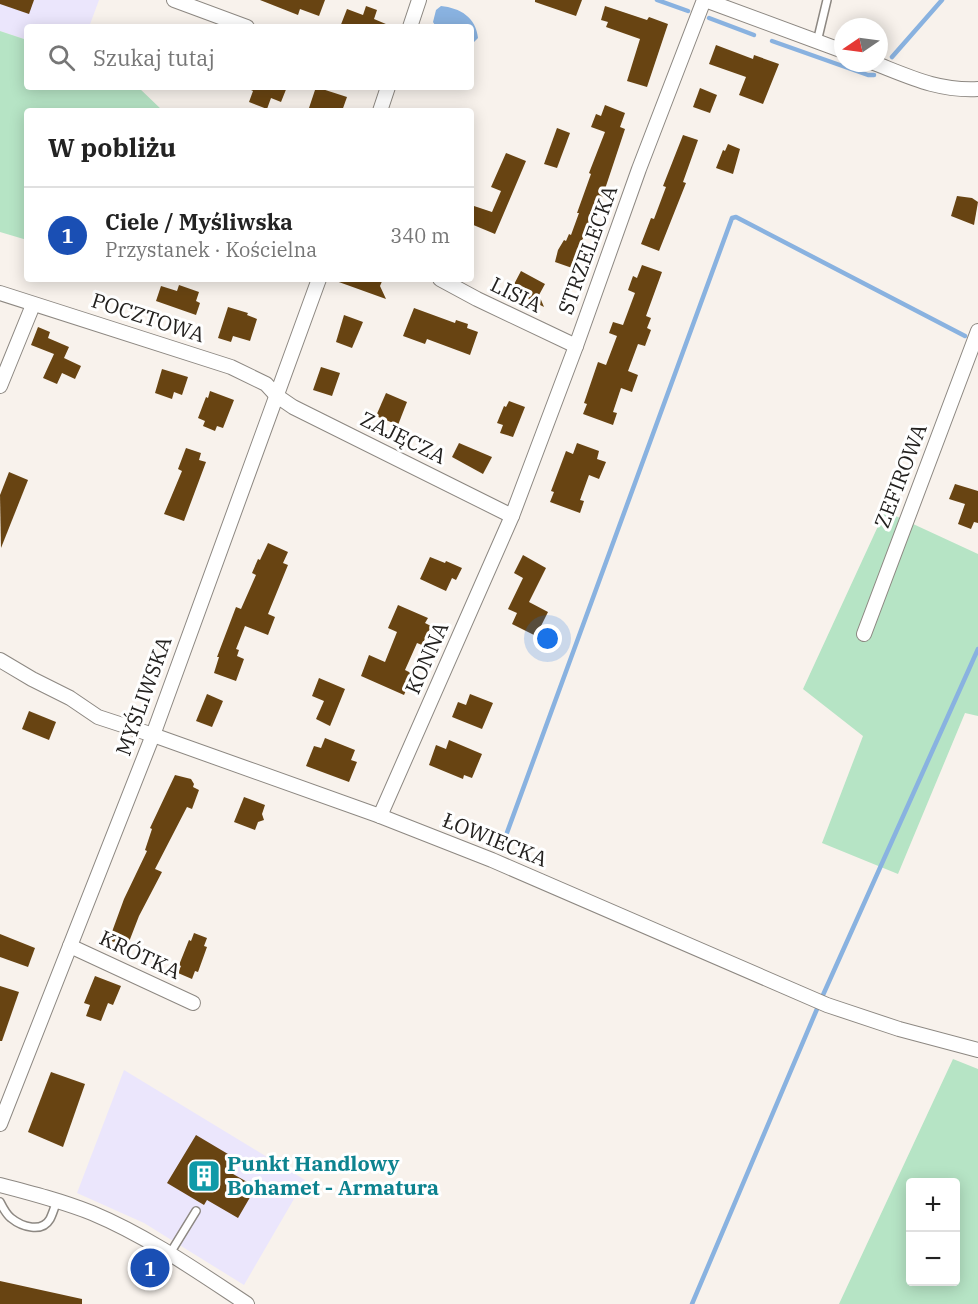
<!DOCTYPE html>
<html lang="pl">
<head>
<meta charset="utf-8">
<style>
  :root { --surface:#fff; --page:#f6f6f6; --text:#222; --muted:#767676; --line:#e0e0e0; --accent:#0f766e }
  body { margin:0; font-family:"IBM Plex Serif",serif; background:var(--page); color:var(--text) }
  .controls { position:absolute; right:18px; bottom:18px; display:grid; overflow:hidden; border-radius:6px; box-shadow:0 3px 15px #0003 }
  .controls button { width:54px; height:54px; display:grid; place-items:center; padding:0; border:0; border-bottom:2px solid var(--line); background:var(--surface); color:var(--text); font:30px sans-serif }
  .compass { position:absolute; left:834px; top:18px; width:54px; height:54px; border-radius:50%; background:var(--surface); box-shadow:0 3px 15px #0003; rotate:257deg }
  .you { position:absolute; left:548px; top:639px; width:21px; height:21px; margin:-15px; border:4px solid #fff; border-radius:50%; background:#1a73e8; box-shadow:0 0 0 9px #1a73e833 }
  .badge { display:grid; place-items:center; width:39px; height:39px; border-radius:50%; background:var(--accent); color:#fff; font-size:20px; font-weight:700 }
  .pin { position:absolute; translate:-50% -50%; border:3px solid #fff; box-shadow:0 2px 6px #0006 }
  .list { margin:0; padding:0; list-style:none }
  h2 { display:flex; justify-content:space-between; align-items:center; height:78px; margin:0; padding:0 24px; font-size:26px }
  h2 small { font-size:20px; font-weight:400; color:var(--muted) }
  .list li { display:grid; grid-template-columns:39px 1fr auto; gap:18px; align-items:center; box-sizing:border-box; height:96px; padding:0 24px; border-top:2px solid var(--line) }
  .list b { display:block; font-size:22px; white-space:nowrap }
  .list p { margin:0; font-size:20px; white-space:nowrap; color:var(--muted) }
  .list em { font-size:20px; font-style:normal; color:var(--muted) }
  .icon { flex:none; width:33px; height:33px; fill:none; stroke:currentColor; stroke-width:2; stroke-linecap:round; stroke-linejoin:round }
  .map { position:relative; flex:none; width:978px; height:1304px; overflow:hidden }
  .search { position:absolute; background:var(--surface); box-shadow:0 3px 15px #0003; left:24px; top:24px; width:450px; height:66px; display:flex; align-items:center; gap:15px; box-sizing:border-box; padding:0 21px; border-radius:6px; color:var(--muted); font-size:22px }
  .panel { position:absolute; background:var(--surface); box-shadow:0 3px 15px #0003; left:24px; top:108px; width:450px; height:174px; border-radius:6px }
  .map>svg:first-child { display:block }
</style>
</head>
<body>
<div class="map">
<svg width="978" height="1304" viewBox="0 0 978 1304">
  <rect width="100%" height="100%" fill="#f8f2ec"/>
  <g fill="#ebe6fc">
    <polygon points="0,0 99,0 89,27 27,27 27,40 0,31"/>
    <polygon points="124,1070 305,1180 244,1285 144,1223 77,1193"/>
  </g>
  <g fill="#b6e4c5" fill-rule="evenodd">
    <polygon points="0,31 27,40 27,87 138,87 163,111 27,111 27,240 0,232"/>
    <polygon points="885,511 978,554 978,716 965,713 898,874 822,843 863,736 803,689"/>
    <path d="M953,1059L978,1069V1304H839ZM910,1182H956V1282H910Z"/>
  </g>
  <path fill="#89b2e0" d="M441,6C460,8 476,17 478,38L471,45V27H436L433,22L436,10Z"/>
  <g fill="none" stroke-linecap="round" stroke-linejoin="round">
    <g stroke="#89b2e0" stroke-width="4.5">
      <polyline points="657,0 688,11"/>
      <polyline points="709,18 754,35"/>
      <polyline points="772,41 868,75 874,75"/>
      <polyline points="892,57 942,0"/>
      <polyline points="501,849 732,218 736,217 965,336"/>
      <polyline points="823,995 978,649"/>
      <polyline points="692,1304 817,1009"/>
    </g>
  </g>
  <g fill="#684412">
    <polygon points="0,0 34,0 29,14 0,4"/>
    <polygon points="260,0 325,0 319,16 300,9 298,15"/>
    <polygon points="535,0 582,0 576,16 535,2"/>
    <polygon points="366,6 377,10 374,19 393,27 340,27 347,9 363,15"/>
    <polygon points="605,6 647,20 649,17 668,24 647,87 627,81 640,39 606,27 608,22 601,20"/>
    <polygon points="716,45 753,59 754,55 779,64 763,104 739,95 746,77 709,64"/>
    <polygon points="245,87 287,87 281,102 271,98 267,109 249,102 253,91"/>
    <polygon points="316,87 347,97 342,111 308,111"/>
    <polygon points="700,88 717,95 710,113 693,107"/>
    <polygon points="605,105 625,113 620,127 625,129 595,219 593,218 590,226 588,225 580,246 583,247 582,250 588,252 577,263 575,269 555,262 558,250 564,240 566,241 569,234 571,235 579,213 577,213 591,174 589,173 605,132 591,127 596,114 601,116"/>
    <polygon points="557,128 570,133 557,168 544,164"/>
    <polygon points="683,135 698,140 683,182 686,183 659,251 641,244 651,218 654,219 666,187 663,186"/>
    <polygon points="728,144 740,149 733,174 716,168 723,150 725,151"/>
    <polygon points="506,153 526,161 495,234 471,224 471,205 492,212 501,191 491,187"/>
    <polygon points="957,196 972,198 978,202 974,225 951,216"/>
    <polygon points="642,265 662,272 646,316 651,318 647,328 651,330 645,346 638,344 628,371 638,375 632,392 621,388 613,412 617,413 613,425 583,414 587,404 584,403 598,362 606,365 617,336 609,333 613,322 623,325 635,293 628,290 633,276 637,278"/>
    <polygon points="521,271 545,284 539,295 544,307 511,290"/>
    <polygon points="336,279 383,279 380,286 386,299 336,281"/>
    <polygon points="179,285 199,292 196,301 200,303 196,315 156,301 161,286 177,291"/>
    <polygon points="228,307 248,313 247,315 257,319 250,341 233,336 231,342 218,338"/>
    <polygon points="414,308 455,323 456,320 468,324 467,328 478,332 470,355 427,339 425,344 403,336"/>
    <polygon points="344,315 363,322 352,348 336,342"/>
    <polygon points="38,327 50,332 48,338 69,347 64,358 81,366 75,379 62,373 57,384 43,378 54,354 31,345"/>
    <polygon points="321,367 340,373 332,396 313,390"/>
    <polygon points="162,369 188,377 182,395 174,392 172,399 155,393"/>
    <polygon points="210,391 234,400 223,428 217,426 215,431 203,426 205,421 198,418 206,397 208,398"/>
    <polygon points="386,393 407,402 398,425 376,416"/>
    <polygon points="509,401 525,407 513,437 500,433 503,425 497,423 504,406 506,407"/>
    <polygon points="459,443 492,457 483,474 452,457"/>
    <polygon points="577,443 599,451 597,459 606,462 599,479 589,475 580,500 584,501 580,513 550,502 554,492 551,491 566,451 573,454"/>
    <polygon points="186,448 201,453 199,460 206,462 184,521 164,514 182,471 178,469"/>
    <polygon points="9,472 28,480 1,548 0,495"/>
    <polygon points="955,484 978,491 978,523 974,522 971,529 958,524 965,504 949,499"/>
    <polygon points="268,543 288,552 283,563 288,565 268,614 275,617 268,635 245,626 236,649 239,650 237,656 244,659 236,681 214,673 219,657 217,657 236,607 241,609 256,575 252,573 258,559 260,560"/>
    <polygon points="523,555 546,568 529,602 548,612 536,636 512,624 517,613 508,609 523,578 514,573"/>
    <polygon points="430,557 445,563 446,561 462,568 456,580 452,578 446,591 420,579"/>
    <polygon points="398,605 428,618 425,623 431,626 422,645 417,643 405,670 413,674 404,695 361,676 369,655 385,662 397,632 388,628"/>
    <polygon points="319,678 345,689 330,726 316,719 324,701 312,696"/>
    <polygon points="207,694 223,701 212,727 196,721"/>
    <polygon points="470,694 493,703 482,729 452,717 458,702 466,705"/>
    <polygon points="29,711 56,722 49,740 22,729"/>
    <polygon points="325,738 355,750 351,760 357,762 349,782 306,766 314,746 321,748"/>
    <polygon points="449,740 482,754 472,778 464,775 463,779 429,765 436,745 446,749"/>
    <polygon points="175,775 191,779 194,784 193,787 199,790 192,809 187,807 155,869 162,872 139,916 127,947 109,940 124,899 147,851 145,850 152,829 150,828"/>
    <polygon points="244,797 265,805 262,814 264,820 258,822 255,830 234,822"/>
    <polygon points="194,933 207,938 204,946 207,947 198,972 195,971 192,979 178,973 181,966 179,965 189,940 191,941"/>
    <polygon points="0,934 35,948 28,967 0,957"/>
    <polygon points="95,976 121,986 113,1005 108,1003 101,1021 86,1016 90,1005 84,1003"/>
    <polygon points="0,986 19,992 2,1041 0,1041"/>
    <polygon points="51,1072 85,1084 63,1147 28,1132"/>
    <polygon points="196,1135 233,1157 226,1170 256,1187 238,1218 207,1200 204,1205 167,1183"/>
    <polygon points="0,1281 82,1299 82,1304 0,1304"/>
  </g>
  <g fill="none" stroke-linecap="round" stroke-linejoin="round">
    <g stroke="#8d8882" stroke-width="10">
      <g id="service">
        <polyline points="817,42 827,0"/>
        <path d="M0,1202C3,1208 7,1215 11,1218C22,1227 42,1233 50,1219C53,1213 55,1206 57,1200"/>
        <polyline points="169,1255 196,1211"/>
      </g>
    </g>
    <g stroke="#8d8882" stroke-width="16">
      <g id="minor">
        <polyline points="174,0 247,27"/>
        <polyline points="705,0 843,51"/>
        <polyline points="410,27 419,0"/>
        <path d="M874,63C910,77 938,91 978,89"/>
        <polyline points="380,111 388,87"/>
        <polyline points="440,279 477,299 576,346"/>
        <polyline points="0,293 231,367 266,384 277,396 293,407 512,516"/>
        <polyline points="0,386 33,305"/>
        <polyline points="864,634 978,331"/>
        <polyline points="0,660 32,679 70,698 98,717 153,735 380,816 492,860 827,1005 899,1029 978,1050"/>
        <polyline points="380,816 512,516 576,346 639,169 704,0"/>
        <polyline points="70,946 193,1003"/>
        <polyline points="0,1124 153,735 319,279"/>
        <path d="M0,1185C31,1193 62,1201 92,1213C147,1236 197,1271 247,1304"/>
      </g>
    </g>
    <use href="#service" stroke="#fff" stroke-width="7"/>
    <use href="#minor" stroke="#fff" stroke-width="14"/>
  </g>
  <defs>
    <g id="building-square" transform="scale(1.725)"><rect x="-9" y="-9" width="18" height="18" rx="4" fill="#0f9aa8" stroke="#fff"/><path d="M-4-6H4V6H1V3H-1V6H-4ZM-2.5-4.3h1.7v1.8h-1.7ZM.8-4.3h1.7v1.8H.8ZM-2.5-1h1.7V.8h-1.7ZM.8-1h1.7V.8H.8Z" fill="#fff"/></g>
  </defs>
  <g fill-rule="evenodd">
    <use href="#building-square" x="204" y="1176"/>
  </g>
  <g text-anchor="middle" stroke-width="6" stroke-linejoin="round" paint-order="stroke">
    <g font-size="21" fill="#23211f" stroke="#fff">
      <text transform="translate(588 250) rotate(-70)" y="7">STRZELECKA</text>
      <text transform="translate(516 295) rotate(26)" y="7">LISIA</text>
      <text transform="translate(148 318) rotate(18)" y="7">POCZTOWA</text>
      <text transform="translate(403 438) rotate(26)" y="7">ZAJĘCZA</text>
      <text transform="translate(901 476) rotate(-69)" y="7">ZEFIROWA</text>
      <text transform="translate(427 658) rotate(-66)" y="7">KONNA</text>
      <text transform="translate(144 696) rotate(-70)" y="7">MYŚLIWSKA</text>
      <text transform="translate(495 840) rotate(22)" y="7">ŁOWIECKA</text>
      <text transform="translate(140 955) rotate(25)" y="7">KRÓTKA</text>
    </g>
    <g font-size="21" font-weight="bold" fill="#0d838f" stroke="#fff" text-anchor="start">
      <text x="227" y="1171">Punkt Handlowy<tspan x="227" dy="24">Bohamet - Armatura</tspan></text>
    </g>
  </g>
</svg>
<div class="controls">
<button>+</button>
<button>−</button>
</div>
<svg class="compass" viewBox="-18 -18 36 36"><path d="M0-13l5 13h-10z" fill="#e53935"/><path d="M0 13l5-13h-10z" fill="#767676"/></svg>
<div class="you"></div>
<div class="pin badge" style="left:150px;top:1268px;background:#1a4fb4">1</div>
<div class="search"><svg class="icon" aria-label="search" viewBox="0 0 24 24"><circle cx="10" cy="10" r="6"/><path d="M15 15l6 6"/></svg>Szukaj tutaj</div>
<section class="panel">
<h2>W pobliżu<small></small></h2>
<ul class="list">
<li><span class="badge" style="background:#1a4fb4">1</span><div><b>Ciele / Myśliwska</b><p>Przystanek · Kościelna</p></div><em>340 m</em></li>
</ul>
</section>
</div>
</body>
</html>
